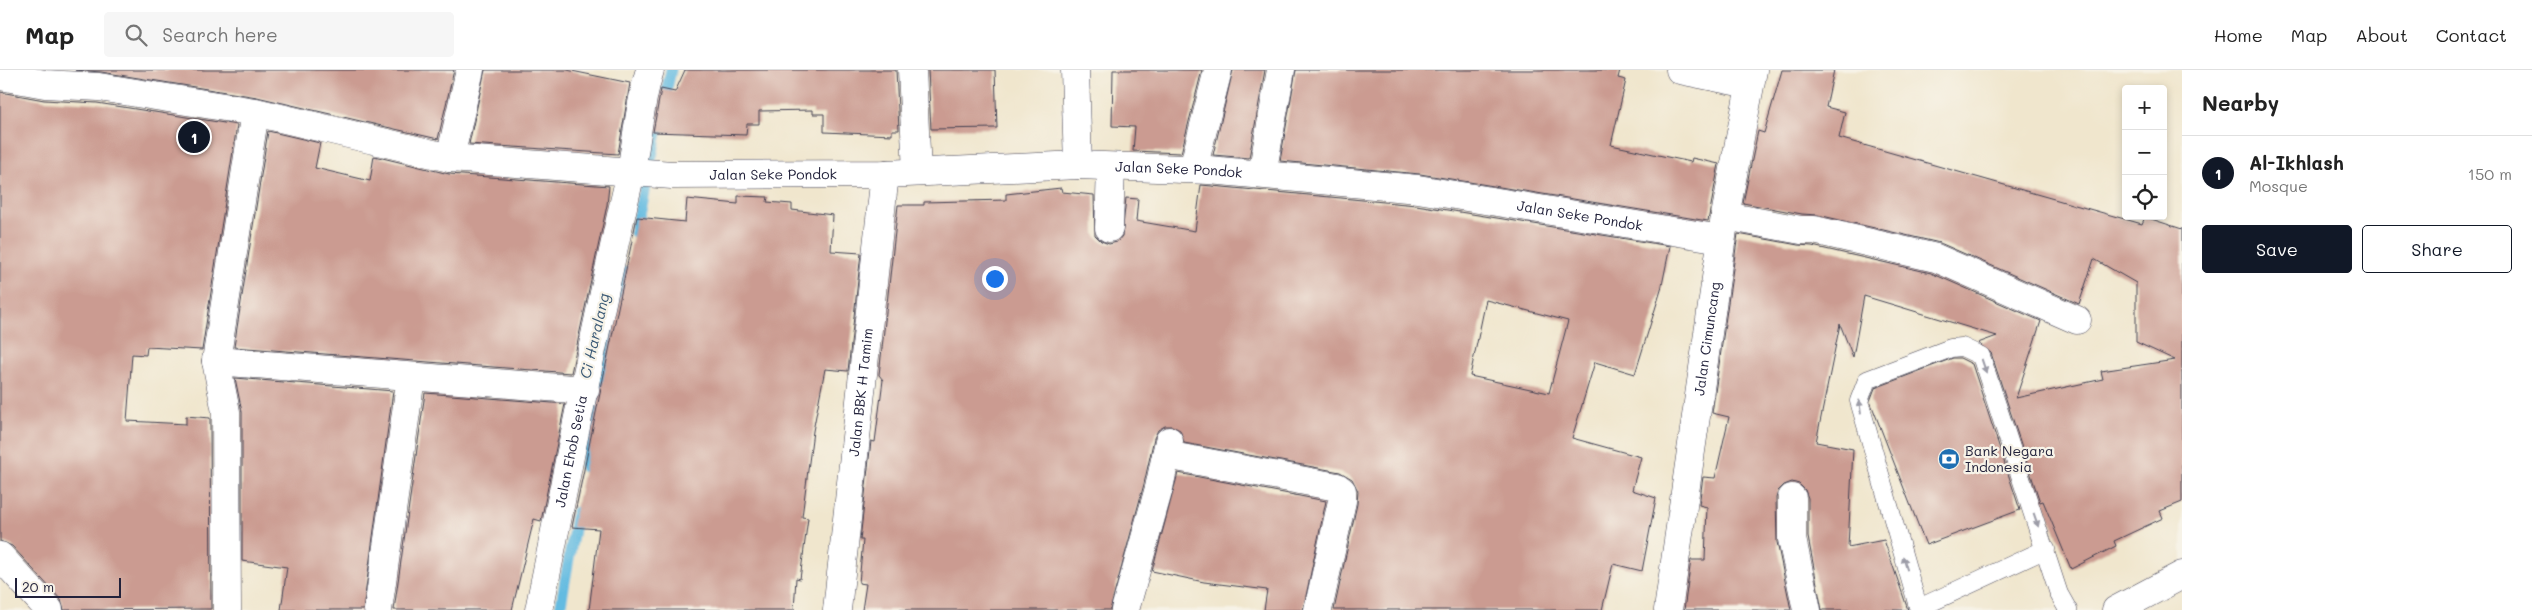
<!DOCTYPE html>
<html lang="en">
<head>
<meta charset="utf-8">
<style>
  :root { --surface:#fff; --page:#f6f6f6; --text:#222; --muted:#767676; --line:#e0e0e0; --accent:#111827 }
  body { margin:0; font-family:Mali,sans-serif; background:var(--page); color:var(--text) }
  .controls { position:absolute; right:15px; top:15px; display:grid; overflow:hidden; border-radius:5px; box-shadow:0 2px 8px #0003 }
  .controls button { width:45px; height:45px; display:grid; place-items:center; padding:0; border:0; border-bottom:1px solid var(--line); background:var(--surface); color:var(--text); font:25px sans-serif }
  .scale { position:absolute; left:15px; bottom:12px; width:106px; box-sizing:border-box; padding-left:5px; border:2px solid #22223b; border-top:0; font-size:14px; line-height:18px; white-space:nowrap; color:#22223b; -webkit-text-stroke:4px #f7f3e8; paint-order:stroke }
  .you { position:absolute; left:994px; top:208px; width:18px; height:18px; margin:-12px; border:4px solid #fff; border-radius:50%; background:#1a73e8; box-shadow:0 0 0 8px #1a73e833 }
  .badge { display:grid; place-items:center; width:32px; height:32px; border-radius:50%; background:var(--accent); color:#fff; font-size:16px; font-weight:700 }
  .pin { position:absolute; translate:-50% -50%; border:2px solid #fff; box-shadow:0 1px 5px #0006 }
  .list { margin:0; padding:0; list-style:none }
  h2 { display:flex; justify-content:space-between; align-items:center; height:65px; margin:0; padding:0 20px; font-size:21px }
  h2 small { font-size:16px; font-weight:400; color:var(--muted) }
  .list li { display:grid; grid-template-columns:32px 1fr auto; gap:15px; align-items:center; box-sizing:border-box; height:75px; padding:0 20px; border-top:1px solid var(--line) }
  .list b { display:block; font-size:19px; white-space:nowrap }
  .list p { margin:0; font-size:16px; white-space:nowrap; color:var(--muted) }
  .list em { font-size:16px; font-style:normal; color:var(--muted) }
  .actions { display:flex; gap:10px; padding:15px 20px }
  .actions a { flex:1; padding:11px 0; border:1px solid var(--accent); border-radius:5px; text-align:center; font-size:18px; color:var(--accent) }
  .actions .main { background:var(--accent); color:#fff }
  .icon { flex:none; width:28px; height:28px; fill:none; stroke:currentColor; stroke-width:2; stroke-linecap:round; stroke-linejoin:round }
  .map { position:relative; flex:none; width:2182px; height:540px; overflow:hidden }
  header { display:flex; align-items:center; gap:30px; box-sizing:border-box; height:70px; padding:0 25px; background:var(--surface); border-bottom:1px solid var(--line) }
  header strong { font-size:24px }
  nav { display:flex; gap:28px; margin-inline-start:auto; font-size:18px }
  .search { width:350px; height:45px; background:var(--page); display:flex; align-items:center; gap:12px; box-sizing:border-box; padding:0 18px; border-radius:5px; color:var(--muted); font-size:19px }
  main { display:flex }
  aside { flex:1; background:var(--surface) }
  .map>svg:first-child { display:block }
</style>
</head>
<body>
<header>
<strong>Map</strong>
<div class="search"><svg class="icon" aria-label="search" viewBox="0 0 24 24"><circle cx="10" cy="10" r="6"/><path d="M15 15l6 6"/></svg>Search here</div>
<nav><a>Home</a><a>Map</a><a>About</a><a>Contact</a></nav>
</header>
<main>
<div class="map">
<svg width="2182" height="540" viewBox="0 0 2182 540">
  <rect width="100%" height="100%" fill="#f7f3e8"/>
  <filter id="ink" filterUnits="userSpaceOnUse"><feTurbulence type="fractalNoise" baseFrequency=".02" numOctaves="2"/><feDisplacementMap in="SourceGraphic" scale="10" xChannelSelector="R" yChannelSelector="G"/><feConvolveMatrix kernelMatrix="1 2 1 2 8 2 1 2 1" color-interpolation-filters="sRGB"/></filter>
  <filter id="wash" filterUnits="userSpaceOnUse"><feTurbulence type="fractalNoise" baseFrequency=".0096" numOctaves="4" result="noise"/><feDisplacementMap in="SourceGraphic" scale="20" xChannelSelector="R" yChannelSelector="G"/><feGaussianBlur stdDeviation="1.12" result="paint"/><feColorMatrix in="noise" values="0 0 0 0 0 0 0 0 0 0 0 0 0 0 0 0 0 1.4 0 .05"/><feComposite in="paint" operator="in"/></filter>
  <g filter="url(#wash)">
    <rect width="100%" height="100%" fill="#f0e6cd"/>
    <g fill="none" stroke-linecap="round" stroke-linejoin="round">
      <g stroke="#64bbe1" stroke-width="11">
        <polyline points="635,162 671,0"/>
        <polyline points="585,397 599,316 626,202"/>
        <polyline points="560,540 577,442"/>
      </g>
    </g>
    <g id="blocks">
      <g fill="#cb9b91" fill-rule="evenodd">
        <polygon points="75,0 454,0 438,69 257,27 101,2"/>
        <polygon points="485,0 567,0 630,13 618,84 469,74"/>
        <polygon points="685,0 896,0 899,60 892,60 892,65 824,62 824,44 813,44 813,40 759,41 759,54 747,54 746,65 653,62 661,19 675,22"/>
        <polygon points="928,0 995,0 997,58 931,59"/>
        <polygon points="1113,0 1202,0 1181,83 1133,81 1135,57 1112,56"/>
        <polygon points="1233,0 1265,0 1249,88 1213,85"/>
        <polygon points="1296,0 1620,0 1618,8 1626,10 1611,75 1691,92 1692,88 1719,94 1708,151 1420,104 1280,91"/>
        <polygon points="1782,0 1834,0 1826,37 1845,42 1839,68 2142,154 2145,147 2182,159 2182,432 2160,441 2163,448 2114,471 2116,476 2071,499 2043,431 2040,432 1991,283 1978,273 1997,266 1864,226 1853,287 1840,254 1816,372 1853,379 1848,477 1884,470 1908,540 1822,540 1808,467 1808,428 1805,420 1799,414 1792,412 1784,415 1778,421 1776,428 1777,472 1791,540 1684,540 1691,490 1705,490 1707,437 1699,435 1703,407 1715,408 1729,347 1712,343 1738,164 1798,175 1812,176 1931,203 2041,251 2016,328 2103,309 2101,301 2175,290 2136,272 2136,213 2094,189 2079,234 1940,173 1818,145 1802,144 1743,133 1758,61 1764,63"/>
        <polygon points="0,22 44,30 97,33 237,55 202,280 147,277 146,285 132,284 127,351 186,354 186,346 210,348 211,539 64,540 61,530 12,476 0,471"/>
        <polygon points="268,61 320,73 315,98 370,111 374,86 449,104 609,116 607,135 571,303 234,277"/>
        <path d="M1201,115L1416,135L1670,176L1661,220L1635,304L1595,292L1572,368L1641,387L1632,420L1656,428L1642,501L1613,494L1602,540H1334L1357,434L1358,421L1352,409L1340,402L1184,373L1180,360L1172,356H1165L1158,360L1154,368L1144,414L1110,540H862L866,514L859,513L863,470H860L871,371L875,372L883,310L879,305L898,135H924V132L1006,130V124L1061,118L1062,122L1094,125L1095,165L1101,171L1109,174L1117,172L1122,166L1126,128L1138,129L1136,151L1195,161ZM1486,230L1568,251L1549,323L1470,306Z"/>
        <polygon points="738,126 768,127 767,132 792,134 792,140 833,145 831,181 861,183 848,301 825,299 813,361 802,447 808,448 800,509 796,508 794,540 589,540 599,459 572,457 637,147 685,152 687,129 738,134"/>
        <polygon points="1953,288 1960,288 1972,294 2020,440 1926,475 1870,331 1875,318"/>
        <polygon points="235,308 393,321 363,540 281,540 287,497 242,491 242,342"/>
        <polygon points="425,323 565,334 541,451 534,449 512,540 394,540"/>
        <polygon points="1178,403 1326,431 1303,540 1264,540 1267,520 1204,512 1152,501"/>
      </g>
    </g>
  </g>
  <g filter="url(#ink)">
    <use href="#blocks" fill-opacity="0" stroke="#413f51" stroke-width="1"/>
    <g fill="none" stroke-linecap="round" stroke-linejoin="round">
      <g stroke="#413f51" stroke-width="19">
        <g id="lane">
          <polyline points="1919,538 2046,479"/>
          <polyline points="1919,540 1859,331 1867,310 1951,278 1962,277 1981,286 2059,524 2068,540"/>
        </g>
      </g>
      <g stroke="#413f51" stroke-width="29">
        <g id="street">
          <polyline points="912,0 917,102"/>
          <polyline points="1075,0 1078,95"/>
          <polyline points="1680,0 1749,14"/>
          <path id="s1" d="M0,6L45,14L99,17L255,42L450,88L672,105L885,104L1078,95L1209,100L1418,119L1721,169"/>
          <polyline points="450,88 470,0"/>
          <polyline points="1193,99 1218,0"/>
          <polyline points="1262,104 1281,0"/>
          <polyline points="1725,146 1801,160 1814,160 1936,188 2077,250"/>
          <polyline points="1109,158 1111,97"/>
          <polyline points="216,291 585,320"/>
          <polyline points="1166,385 1337,417 1342,421 1342,431 1318,540"/>
          <polyline points="1792,428 1792,469 1807,540"/>
          <polyline points="0,486 49,540"/>
          <polyline points="227,540 226,342 216,291 255,42"/>
          <polyline points="378,540 411,307"/>
          <path id="s2" d="M539,540C568,398 595,256 628,115C637,77 638,37 650,0"/>
          <path id="s3" d="M837,540L885,104"/>
          <polyline points="1125,540 1159,418 1169,371"/>
        </g>
      </g>
      <g stroke="#413f51" stroke-width="29">
        <g id="secondary">
          <path id="s4" d="M1668,540L1725,146L1753,0"/>
        </g>
      </g>
      <g stroke="#413f51" stroke-width="29">
        <polyline id="primary" points="2116,540 2182,505"/>
      </g>
      <use href="#lane" stroke="#fff" stroke-width="18"/>
      <use href="#street" stroke="#fff" stroke-width="28"/>
      <use href="#secondary" stroke="#fff" stroke-width="28"/>
      <use href="#primary" stroke="#fff" stroke-width="28"/>
    </g>
    <defs><path id="oneway-solid" d="M-6-.8H1V-3.2L6.5 0L1 3.2V.8H-6Z" transform="scale(1.25)"/></defs>
    <g fill="#9c9ca7">
      <use href="#oneway-solid" transform="translate(1984 296) rotate(71)"/>
      <use href="#oneway-solid" transform="translate(1860 337) rotate(-97)"/>
      <use href="#oneway-solid" transform="translate(2036 450) rotate(71)"/>
      <use href="#oneway-solid" transform="translate(1905 493) rotate(-107)"/>
    </g>
  </g>
  <defs>
    <g id="bank-disc" transform="scale(1.125)"><circle r="9.5" fill="#1f6fb2" stroke="#f7f3e8"/><path d="M-6-4H6V4H-6ZM0-2.3a2.3 2.3 0 1 0 0 4.6a2.3 2.3 0 1 0 0-4.6Z" fill="#fff"/></g>
  </defs>
  <g fill-rule="evenodd">
    <use href="#bank-disc" x="1949" y="389"/>
  </g>
  <g text-anchor="middle" stroke-width="4.5" stroke-linejoin="round" paint-order="stroke">
    <g font-size="14" fill="#22223b" stroke="#f7f3e8">
      <text dy="5" stroke="none"><textPath href="#s1" startOffset="1188">Jalan Seke Pondok</textPath></text>
      <text dy="5" stroke="none"><textPath href="#s1" startOffset="782">Jalan Seke Pondok</textPath></text>
      <text dy="5" stroke="none"><textPath href="#s1" startOffset="1592">Jalan Seke Pondok</textPath></text>
      <text dy="5" stroke="none"><textPath href="#s4" startOffset="274">Jalan Cimuncang</textPath></text>
      <text dy="5" stroke="none"><textPath href="#s3" startOffset="219">Jalan BBK H Tamim</textPath></text>
      <text dy="5" stroke="none"><textPath href="#s2" startOffset="162">Jalan Ehob Setia</textPath></text>
    </g>
    <g font-size="14" fill="#22223b" stroke="#f7f3e8" text-anchor="start">
      <text x="1965" y="386">Bank Negara<tspan x="1965" dy="16">Indonesia</tspan></text>
    </g>
    <g font-size="15" font-style="italic" fill="#395875" stroke="#f7f3e8">
      <text transform="translate(595 266) rotate(-77)" y="5">Ci Haralang</text>
    </g>
  </g>
</svg>
<div class="controls">
<button>+</button>
<button>−</button>
<button><svg class="icon" aria-label="locate" viewBox="0 0 24 24"><circle cx="12" cy="12" r="6"/><path d="M12 2v4M12 18v4M2 12h4M18 12h4"/></svg></button>
</div>
<div class="scale">20 m</div>
<div class="you"></div>
<div class="pin badge" style="left:194px;top:67px">1</div>
</div>
<aside>
<h2>Nearby<small></small></h2>
<ul class="list">
<li><span class="badge">1</span><div><b>Al-Ikhlash</b><p>Mosque</p></div><em>150 m</em></li>
</ul>
<div class="actions"><a class="main">Save</a><a>Share</a></div>
</aside>
</main>
</body>
</html>
